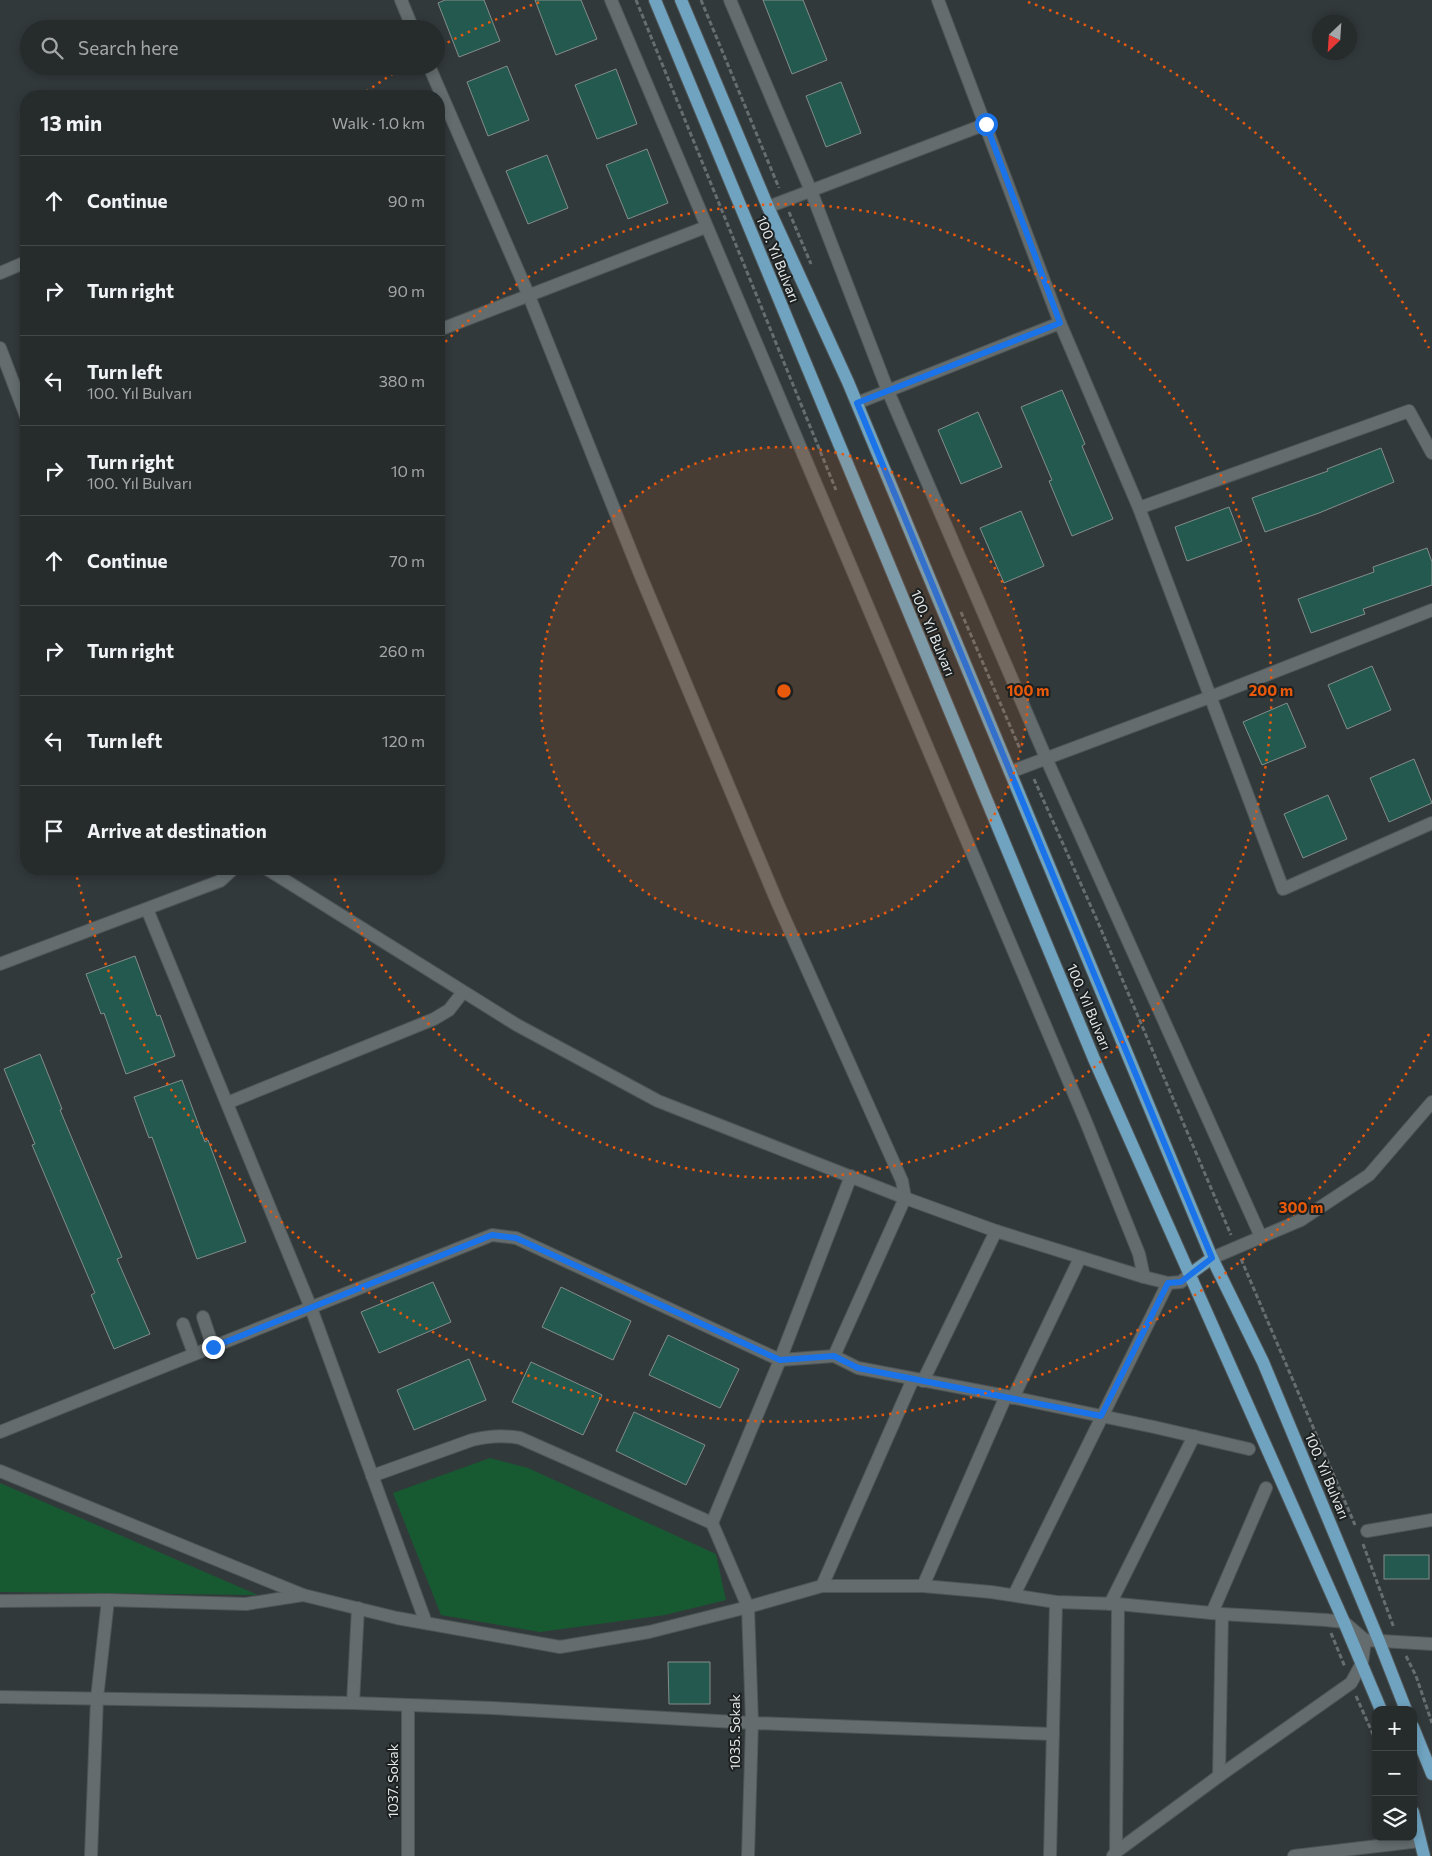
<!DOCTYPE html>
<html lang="en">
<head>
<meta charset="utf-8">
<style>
  :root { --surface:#262b2c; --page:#323738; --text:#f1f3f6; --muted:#a4a7a9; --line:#424748 }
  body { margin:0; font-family:Commissioner,sans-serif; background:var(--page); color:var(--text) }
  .controls { position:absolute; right:15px; bottom:15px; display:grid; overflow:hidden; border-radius:10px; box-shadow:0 2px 8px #0003 }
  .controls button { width:45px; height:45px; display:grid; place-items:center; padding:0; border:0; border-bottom:1px solid var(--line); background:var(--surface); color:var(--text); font:25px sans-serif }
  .compass { position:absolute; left:1312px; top:15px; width:45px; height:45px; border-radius:50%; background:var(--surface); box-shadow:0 2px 8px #0003; rotate:205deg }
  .stop { position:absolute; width:15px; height:15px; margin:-11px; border:4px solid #1a73e8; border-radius:50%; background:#fff }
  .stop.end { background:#1a73e8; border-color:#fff; box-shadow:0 1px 5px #0008 }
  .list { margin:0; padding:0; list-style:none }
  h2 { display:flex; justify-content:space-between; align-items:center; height:65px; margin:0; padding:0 20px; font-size:21px }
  h2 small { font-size:16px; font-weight:400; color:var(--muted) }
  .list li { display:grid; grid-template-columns:32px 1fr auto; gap:15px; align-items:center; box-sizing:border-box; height:90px; padding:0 20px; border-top:1px solid var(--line) }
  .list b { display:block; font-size:19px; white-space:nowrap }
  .list p { margin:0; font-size:16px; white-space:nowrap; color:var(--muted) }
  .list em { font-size:16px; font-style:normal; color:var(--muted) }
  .icon { flex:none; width:28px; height:28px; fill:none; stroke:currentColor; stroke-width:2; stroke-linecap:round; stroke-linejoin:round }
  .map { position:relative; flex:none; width:1432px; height:1856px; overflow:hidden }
  .search { position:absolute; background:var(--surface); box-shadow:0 2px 8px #0003; left:20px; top:20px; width:425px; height:55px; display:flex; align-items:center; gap:12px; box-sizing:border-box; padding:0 18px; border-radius:28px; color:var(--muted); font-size:19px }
  .panel { position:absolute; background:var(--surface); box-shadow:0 2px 8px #0003; left:20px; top:90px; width:425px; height:785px; border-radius:20px }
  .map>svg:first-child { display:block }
</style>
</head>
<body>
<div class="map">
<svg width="1432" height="1856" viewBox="0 0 1432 1856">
  <rect width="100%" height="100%" fill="#32393b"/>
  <g fill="#175a32">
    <polygon points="490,1458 528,1468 716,1554 726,1600 665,1615 540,1632 441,1615 393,1493"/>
    <polygon points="0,1483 258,1595 0,1592"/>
  </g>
  <g fill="#23594f" stroke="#848d8a">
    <polygon points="445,0 484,0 500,41 459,57 438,3"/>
    <polygon points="535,0 581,0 597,39 556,55"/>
    <polygon points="763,0 803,0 827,60 792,74"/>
    <polygon points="507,66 529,120 488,136 467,82"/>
    <polygon points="616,69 637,124 597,139 575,85"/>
    <polygon points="841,82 861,133 826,147 806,96"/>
    <polygon points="647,149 668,203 628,219 606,165"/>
    <polygon points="547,155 568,208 528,224 506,171"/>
    <polygon points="1062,390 1085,444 1082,446 1113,519 1072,536 1049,481 1052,480 1021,407"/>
    <polygon points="978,412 1002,467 961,484 938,430"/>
    <polygon points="1381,448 1394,482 1319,513 1265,532 1252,498 1328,471 1327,469"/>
    <polygon points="1229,507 1242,541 1187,561 1175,527"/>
    <polygon points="1021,511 1044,566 1004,583 980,528"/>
    <polygon points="1427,548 1432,562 1432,585 1363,609 1365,614 1311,633 1298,599 1374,572 1373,567"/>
    <polygon points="1372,666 1391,710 1347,729 1328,685"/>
    <polygon points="1287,703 1306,747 1262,765 1243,722"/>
    <polygon points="1414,759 1432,803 1389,822 1370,778"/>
    <polygon points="1328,795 1347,839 1303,858 1284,814"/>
    <polygon points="135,956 157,1016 160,1015 175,1056 126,1074 104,1013 101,1014 86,974"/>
    <polygon points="40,1054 62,1109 60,1110 122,1257 117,1259 150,1334 114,1349 91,1295 95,1293 32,1145 35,1144 4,1069"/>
    <polygon points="182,1080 205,1142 208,1140 246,1242 197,1259 152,1137 149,1138 134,1097"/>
    <polygon points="433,1282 451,1322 379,1353 361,1312"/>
    <polygon points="561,1287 631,1321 613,1360 542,1327"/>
    <polygon points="668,1335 739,1369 720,1408 649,1375"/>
    <polygon points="469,1359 486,1400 414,1430 397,1390"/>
    <polygon points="531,1362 602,1395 583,1435 512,1402"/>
    <polygon points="634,1412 705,1445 686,1485 616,1451"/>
    <rect x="1384" y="1555" width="45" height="24"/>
    <polygon points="668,1662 710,1662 710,1704 669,1704"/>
  </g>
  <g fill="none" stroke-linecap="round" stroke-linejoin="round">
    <g stroke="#4f5556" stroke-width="14">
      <g id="minor">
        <polyline points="401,0 413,29"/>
        <polyline points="611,0 1086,1122 1139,1254 1144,1277"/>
        <polyline points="730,0 811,191 888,391 1046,758 1261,1237"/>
        <polyline points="938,0 1060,323 1139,508 1283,889 1432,823"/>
        <polyline points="429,66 529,296 640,574 778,904 902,1181 905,1198"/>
        <polyline points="768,207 986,124"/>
        <polyline points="0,273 26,262"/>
        <polyline points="439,330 706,227"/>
        <polyline points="0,348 26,416"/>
        <polyline points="857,403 1060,323"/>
        <polyline points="1139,508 1409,411 1432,453"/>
        <polyline points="1010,772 1210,697 1432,610"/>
        <polyline points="267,869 517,1025 658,1101 905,1198"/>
        <polyline points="147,909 311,1308 426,1623"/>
        <polyline points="0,964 220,881 233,869"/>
        <polyline points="227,1103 434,1019 449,1010 463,992"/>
        <polyline points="1212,1258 1301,1220 1369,1175 1432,1102"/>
        <polyline points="203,1317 213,1347"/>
        <polyline points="183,1324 194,1354"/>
        <polyline points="923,1381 996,1231"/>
        <polyline points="1006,1396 858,1368 834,1356 905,1198 996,1231 1144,1277 1168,1283 1181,1282 1190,1274"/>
        <polyline points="1013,1398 1080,1258"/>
        <polyline points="0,1432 492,1235 516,1238 780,1360 834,1356"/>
        <polyline points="0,1471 303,1595 397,1618 560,1647 649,1632 748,1607 822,1586 923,1586 991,1592 1056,1602 1118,1604 1222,1614 1326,1620 1344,1622 1365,1640 1432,1644"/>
        <path d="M372,1476L472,1440C489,1436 504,1435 520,1438L712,1523"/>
        <polyline points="1367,1531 1432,1520"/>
        <polyline points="822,1586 913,1379"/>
        <polyline points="923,1586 1006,1396 1154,1427 1249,1449"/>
        <polyline points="1014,1595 1168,1283"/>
        <polyline points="0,1601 108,1600 246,1604 303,1595"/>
        <polyline points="1110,1604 1194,1436"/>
        <polyline points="1212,1613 1266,1488"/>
        <polyline points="0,1697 353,1703 493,1708 752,1723 1053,1734"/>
        <polyline points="353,1703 358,1608"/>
        <polyline points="408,1705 408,1856"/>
        <polyline points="1219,1776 1222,1614"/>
        <polyline points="1116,1852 1118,1604"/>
        <polyline points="91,1856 97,1698 108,1600"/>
        <polyline points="748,1856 752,1723 748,1607 712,1523 780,1360 851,1176"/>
        <polyline points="1050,1856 1056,1602"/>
        <polyline points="1113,1856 1116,1852 1219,1776 1351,1683 1362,1663 1365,1640"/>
        <polyline points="1294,1856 1420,1841"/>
      </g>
    </g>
    <g stroke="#4f5556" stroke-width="14">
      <g id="major">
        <polyline points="655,0 1094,1059 1344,1622 1381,1710"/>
        <polyline points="681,0 768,207 848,382 1212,1258 1263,1362 1379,1641 1406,1710"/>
        <polyline points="1190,1274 1212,1258"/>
        <polyline points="1413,1727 1432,1774"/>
        <polyline points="1413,1812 1424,1856"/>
      </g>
    </g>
    <g stroke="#686e70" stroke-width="3" stroke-dasharray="5 2.5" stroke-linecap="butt">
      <polyline points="636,0 836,490"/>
      <polyline points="701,0 779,188"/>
      <polyline points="789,212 811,264"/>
      <polyline points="961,612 1020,749"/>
      <polyline points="1034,779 1097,920 1231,1235"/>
      <polyline points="1241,1259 1355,1525"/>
      <polyline points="1363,1544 1394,1628"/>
      <polyline points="1331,1633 1345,1667"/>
      <polyline points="1406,1656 1416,1676 1432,1723"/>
      <polyline points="1356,1696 1376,1741"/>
    </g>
    <use href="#minor" stroke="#646c6d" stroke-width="12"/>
    <use href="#major" stroke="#6fa3c0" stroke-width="12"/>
  </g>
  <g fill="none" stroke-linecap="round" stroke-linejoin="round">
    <polyline stroke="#1a73e8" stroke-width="6" points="213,1347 492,1235 516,1238 780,1360 834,1356 858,1368 1101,1416 1168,1283 1181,1282 1212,1258 857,403 1060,323 986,124"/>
  </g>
  <circle cx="784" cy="691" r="244" fill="#e8590c" fill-opacity=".12"/>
  <g fill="none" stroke="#e8590c" stroke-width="2.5" stroke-dasharray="2.5 5">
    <circle cx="784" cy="691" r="244"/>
    <path d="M440 347A487 487 0 1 1 331 869"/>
    <path d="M1429 1034A731 731 0 0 1 76 874M360 96A731 731 0 0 1 402 68M441 46A731 731 0 0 1 540 2M1028 2A731 731 0 0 1 1429 348"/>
  </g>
  <g text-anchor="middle" stroke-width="4" stroke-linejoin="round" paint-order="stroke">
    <g font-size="14" fill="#e5e9ea" stroke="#1c2020">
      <text transform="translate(778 259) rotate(68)" y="5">100. Yıl Bulvarı</text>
      <text transform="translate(933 633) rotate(67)" y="5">100. Yıl Bulvarı</text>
      <text transform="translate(1089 1007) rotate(67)" y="5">100. Yıl Bulvarı</text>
      <text transform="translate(1327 1476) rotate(67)" y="5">100. Yıl Bulvarı</text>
      <text transform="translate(735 1732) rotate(-90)" y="5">1035. Sokak</text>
      <text transform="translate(393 1781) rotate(-90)" y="5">1037. Sokak</text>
    </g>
  </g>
  <circle cx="784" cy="691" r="8" fill="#e8590c" stroke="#1c2020" stroke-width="2.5"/>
  <g font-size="15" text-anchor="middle" font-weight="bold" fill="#e8590c" stroke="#1c2020" stroke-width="4" stroke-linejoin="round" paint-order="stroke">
    <text x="1028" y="696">100 m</text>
    <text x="1271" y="696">200 m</text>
    <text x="1301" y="1213">300 m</text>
  </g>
</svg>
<div class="controls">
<button>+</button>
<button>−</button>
<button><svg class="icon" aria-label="layers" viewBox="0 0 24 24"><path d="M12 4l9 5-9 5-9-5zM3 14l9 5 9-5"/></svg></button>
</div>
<svg class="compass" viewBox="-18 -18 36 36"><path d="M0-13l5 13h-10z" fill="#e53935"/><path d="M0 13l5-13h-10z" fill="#a4a7a9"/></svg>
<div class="stop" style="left:986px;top:124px"></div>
<div class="stop end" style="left:213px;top:1347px"></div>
<div class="search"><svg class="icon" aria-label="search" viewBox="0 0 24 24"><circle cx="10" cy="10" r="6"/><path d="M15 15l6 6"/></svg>Search here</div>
<section class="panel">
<h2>13 min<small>Walk · 1.0 km</small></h2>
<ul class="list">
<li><svg class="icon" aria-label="ahead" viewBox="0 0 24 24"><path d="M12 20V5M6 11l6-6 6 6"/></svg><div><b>Continue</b></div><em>90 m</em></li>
<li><svg class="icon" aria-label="right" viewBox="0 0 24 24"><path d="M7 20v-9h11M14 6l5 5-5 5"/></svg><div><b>Turn right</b></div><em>90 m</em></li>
<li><svg class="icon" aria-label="left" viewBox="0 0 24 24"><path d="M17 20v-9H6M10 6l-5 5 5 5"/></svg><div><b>Turn left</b><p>100. Yıl Bulvarı</p></div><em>380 m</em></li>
<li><svg class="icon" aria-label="right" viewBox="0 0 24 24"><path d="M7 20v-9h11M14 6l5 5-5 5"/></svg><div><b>Turn right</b><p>100. Yıl Bulvarı</p></div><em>10 m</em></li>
<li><svg class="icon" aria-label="ahead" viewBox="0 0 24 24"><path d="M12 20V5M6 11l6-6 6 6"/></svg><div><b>Continue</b></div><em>70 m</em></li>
<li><svg class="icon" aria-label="right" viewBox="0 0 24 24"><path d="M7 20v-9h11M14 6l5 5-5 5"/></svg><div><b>Turn right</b></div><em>260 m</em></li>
<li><svg class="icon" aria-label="left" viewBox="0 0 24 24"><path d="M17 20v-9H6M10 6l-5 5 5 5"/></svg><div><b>Turn left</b></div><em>120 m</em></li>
<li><svg class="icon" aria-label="arrive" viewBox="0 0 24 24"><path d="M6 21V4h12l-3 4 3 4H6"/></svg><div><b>Arrive at destination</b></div></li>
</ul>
</section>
</div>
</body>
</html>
